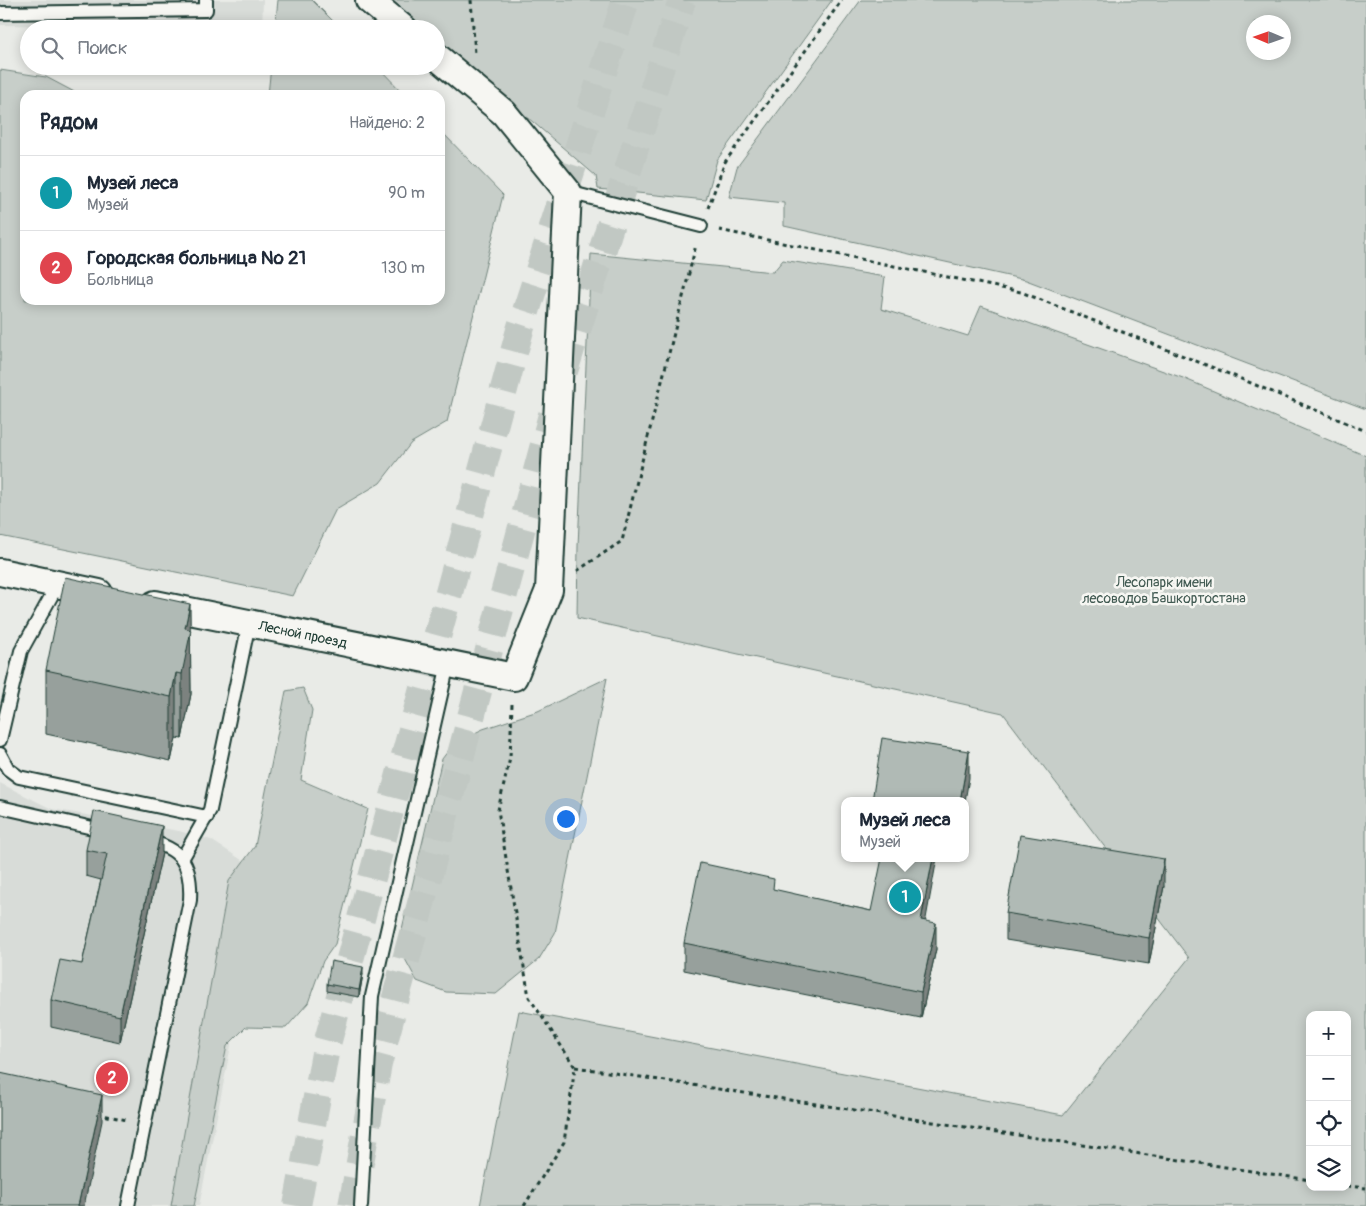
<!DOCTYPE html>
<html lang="ru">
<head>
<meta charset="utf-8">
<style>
  :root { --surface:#fff; --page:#f2f2f3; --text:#1f2937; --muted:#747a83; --line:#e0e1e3; --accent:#2563eb }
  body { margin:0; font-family:Pangolin,sans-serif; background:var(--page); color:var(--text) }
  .controls { position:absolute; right:15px; bottom:15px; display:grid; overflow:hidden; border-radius:10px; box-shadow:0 2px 12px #0003 }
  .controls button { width:45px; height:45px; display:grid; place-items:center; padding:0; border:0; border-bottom:1px solid var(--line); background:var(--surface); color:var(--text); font:25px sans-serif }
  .compass { position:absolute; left:1246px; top:15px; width:45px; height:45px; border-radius:50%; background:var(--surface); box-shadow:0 2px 12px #0003; rotate:272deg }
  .you { position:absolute; left:565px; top:818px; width:18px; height:18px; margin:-12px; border:4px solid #fff; border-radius:50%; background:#1a73e8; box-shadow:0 0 0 8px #1a73e833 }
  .badge { display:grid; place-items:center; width:32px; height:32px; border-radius:50%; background:var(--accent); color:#fff; font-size:16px; font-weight:700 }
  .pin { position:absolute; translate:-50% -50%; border:2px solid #fff; box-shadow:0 1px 5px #0006 }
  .popup { position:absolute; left:841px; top:797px; width:128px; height:65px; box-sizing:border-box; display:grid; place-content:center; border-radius:10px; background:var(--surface); filter:drop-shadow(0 1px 4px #0005); font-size:16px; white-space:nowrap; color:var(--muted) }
  .popup b { font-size:19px; color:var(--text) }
  .popup::after { content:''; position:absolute; left:50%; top:100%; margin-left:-10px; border:10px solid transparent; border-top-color:var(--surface) }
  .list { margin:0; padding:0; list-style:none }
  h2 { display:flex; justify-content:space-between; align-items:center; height:65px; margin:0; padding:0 20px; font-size:21px }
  h2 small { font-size:16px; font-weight:400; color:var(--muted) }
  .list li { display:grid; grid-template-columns:32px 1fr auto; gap:15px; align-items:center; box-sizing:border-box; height:75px; padding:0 20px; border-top:1px solid var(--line) }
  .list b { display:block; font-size:19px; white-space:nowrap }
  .list p { margin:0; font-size:16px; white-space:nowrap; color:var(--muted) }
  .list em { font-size:16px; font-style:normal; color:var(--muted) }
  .icon { flex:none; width:28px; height:28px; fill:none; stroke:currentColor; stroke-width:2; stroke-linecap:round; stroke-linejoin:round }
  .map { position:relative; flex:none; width:1366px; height:1206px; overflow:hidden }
  .search { position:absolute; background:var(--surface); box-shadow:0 2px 12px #0003; left:20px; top:20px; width:425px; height:55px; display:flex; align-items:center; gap:12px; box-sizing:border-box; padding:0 18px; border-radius:28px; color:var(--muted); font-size:19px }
  .panel { position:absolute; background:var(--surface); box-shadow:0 2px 12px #0003; left:20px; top:90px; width:425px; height:215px; border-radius:15px }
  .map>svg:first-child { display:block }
</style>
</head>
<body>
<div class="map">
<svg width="1366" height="1206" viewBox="0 0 1366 1206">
  <rect width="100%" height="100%" fill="#e9ebe7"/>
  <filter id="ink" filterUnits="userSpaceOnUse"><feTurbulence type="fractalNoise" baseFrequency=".02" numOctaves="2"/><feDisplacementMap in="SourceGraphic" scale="10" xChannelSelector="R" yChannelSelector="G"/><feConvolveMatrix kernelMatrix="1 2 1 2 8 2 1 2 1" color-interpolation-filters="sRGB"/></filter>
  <g filter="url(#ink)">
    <g fill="#d8dcd8">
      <polygon points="0,0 263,0 262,29 0,25"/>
      <polygon points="0,783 52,809 179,831 211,840 262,873 250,950 199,1206 0,1206"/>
    </g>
    <g fill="#c7cec9" stroke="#73867e" fill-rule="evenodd">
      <polygon points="278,0 312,0 341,29 275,29"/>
      <polygon points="391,0 832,0 717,160 706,200 598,189 596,176 436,39 436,29 425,29"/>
      <path d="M861,0H1366V409L1026,280L784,226V203L729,197L737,167ZM1284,22V52H1254V22Z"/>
      <polygon points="271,66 377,66 405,95 268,95"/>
      <polygon points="0,70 46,77 80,95 25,95 25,300 440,300 440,130 503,195 447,422 411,443 380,483 336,509 293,596 0,536"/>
      <path d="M591,254L773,272L783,260L885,277L881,309L968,336L981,306L1183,378L1366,456V1206H480L519,1011L1063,1115L1189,958L1003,713L577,618L578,546ZM1310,1015H1347V1187H1310Z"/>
      <polygon points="607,678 555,933 539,959 496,994 446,992 417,981 398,946 442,759 454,743 483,729 538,711"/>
      <polygon points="303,688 312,710 301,780 368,809 335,944 323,961 308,1003 286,1028 246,1027 227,1046 194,1206 171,1206 229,881 255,846 286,691"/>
    </g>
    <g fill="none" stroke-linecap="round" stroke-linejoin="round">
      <g stroke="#c1c8c3" stroke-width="28" stroke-dasharray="28 14" stroke-linecap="butt">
        <polyline points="564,371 682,0"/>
        <polyline points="297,1206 326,1048 520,330 626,0"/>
        <polyline points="352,1206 378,1064 552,415"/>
      </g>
      <g stroke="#1f3d34" stroke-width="16">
        <g id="lane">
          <polyline points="0,13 206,10 206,0"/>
          <polyline points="568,192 701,226"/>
          <polyline points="0,740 21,651 58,584"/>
          <polyline points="0,754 8,769 19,777 207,817"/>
          <polyline points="0,807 106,831"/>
          <polyline points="182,859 210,810 249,623"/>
          <path d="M128,1206L190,900C192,863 181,848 145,840"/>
          <polyline points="361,1206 372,996 448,664"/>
        </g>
      </g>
      <g stroke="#1f3d34" stroke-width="30">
        <g id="street">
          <polyline points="369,0 404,29"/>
          <polyline points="0,572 99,593"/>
          <path id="s1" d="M155,604L514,677L549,590L568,192L504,113L436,56"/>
        </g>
      </g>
      <g stroke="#1f3d34" stroke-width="3" stroke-dasharray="4 4" stroke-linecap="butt">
        <polyline points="471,0 475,54"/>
        <polyline points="708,208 725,162 842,0"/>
        <polyline points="719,230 1021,292 1234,376 1366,431"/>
        <polyline points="577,571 622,541 696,245"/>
        <polyline points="512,704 510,758 498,810 529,997 575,1067 564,1142 524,1206"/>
        <polyline points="575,1067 1310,1180"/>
        <polyline points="98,1114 127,1120"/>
        <polyline points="1347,1186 1366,1188"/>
      </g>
      <use href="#lane" stroke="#f6f6f2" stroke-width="12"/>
      <use href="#street" stroke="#f6f6f2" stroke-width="26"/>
    </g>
    <g fill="#97a09c" stroke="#1f3d34">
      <polygon points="190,630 191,694 182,739 176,738 171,761 46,734 46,670"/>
      <polygon points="86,850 162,853 120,1042 51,1027 51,1000 82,964 101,880 86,876"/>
      <polygon points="1164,886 1149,964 1006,940 1006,913"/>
      <polygon points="774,890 871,911 926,921 936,949 921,1018 684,970 684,943"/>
      <polygon points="363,974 359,997 327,991 327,984"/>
    </g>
    <g fill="#7b827f" stroke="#1f3d34">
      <polygon points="190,604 191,694 182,739 182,674 185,628"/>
      <polygon points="176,673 176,738 171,761 171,697"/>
      <polygon points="969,751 969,778 965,801 960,801"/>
      <polygon points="162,826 162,853 120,1042 120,1016"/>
      <polygon points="933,858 937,858 921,946 921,920"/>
      <polygon points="1164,859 1164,886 1149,964 1149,938"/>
      <polygon points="936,923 936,949 921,1018 921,992"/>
      <polygon points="363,967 363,974 359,997 359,990"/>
      <polygon points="102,1095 102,1121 84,1206 78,1206"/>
    </g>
    <g fill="#b0bab5" stroke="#1f3d34">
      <polygon points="65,577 190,604 185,628 191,630 182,674 176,673 171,697 46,670"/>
      <polygon points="882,738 969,751 960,801 872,801"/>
      <polygon points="94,811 162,826 120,1016 51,1000 60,960 82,964 107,854 86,850"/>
      <polygon points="1020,835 1164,859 1149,938 1006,913"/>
      <polygon points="882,858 933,858 921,920 936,923 921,992 684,943 700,863 774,879 773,889 871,911"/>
      <polygon points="331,961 363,967 359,990 327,984"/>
      <polygon points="0,1073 102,1095 78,1206 0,1206"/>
    </g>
  </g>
  <g text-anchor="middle" stroke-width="5" stroke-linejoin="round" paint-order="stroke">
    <g font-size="14" fill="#415a52" stroke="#f6f6f2">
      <text x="1164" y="587">Лесопарк имени<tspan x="1164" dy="16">лесоводов Башкортостана</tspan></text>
    </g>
    <g font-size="14" fill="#1f3d34" stroke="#f6f6f2">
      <text dy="5" stroke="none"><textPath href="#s1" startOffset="151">Лесной проезд</textPath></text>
    </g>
  </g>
</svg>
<div class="controls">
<button>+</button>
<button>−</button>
<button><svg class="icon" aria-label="locate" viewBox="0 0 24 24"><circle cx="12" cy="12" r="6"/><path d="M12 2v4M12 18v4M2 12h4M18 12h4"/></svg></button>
<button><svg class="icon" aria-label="layers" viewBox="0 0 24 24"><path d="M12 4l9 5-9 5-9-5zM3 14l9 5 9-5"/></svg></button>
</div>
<svg class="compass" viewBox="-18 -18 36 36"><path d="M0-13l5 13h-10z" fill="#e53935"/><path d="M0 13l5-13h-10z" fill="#747a83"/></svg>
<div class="you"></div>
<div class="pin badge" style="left:905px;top:897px;background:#0f9aa8">1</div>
<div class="popup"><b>Музей леса</b>Музей</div>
<div class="pin badge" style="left:112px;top:1078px;background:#e0444e">2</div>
<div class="search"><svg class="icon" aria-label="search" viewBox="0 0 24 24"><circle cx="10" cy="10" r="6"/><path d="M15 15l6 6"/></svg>Поиск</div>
<section class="panel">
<h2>Рядом<small>Найдено: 2</small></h2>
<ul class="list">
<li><span class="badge" style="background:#0f9aa8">1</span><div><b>Музей леса</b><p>Музей</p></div><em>90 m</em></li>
<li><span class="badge" style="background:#e0444e">2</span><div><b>Городская больница № 21</b><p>Больница</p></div><em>130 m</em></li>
</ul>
</section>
</div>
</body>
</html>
